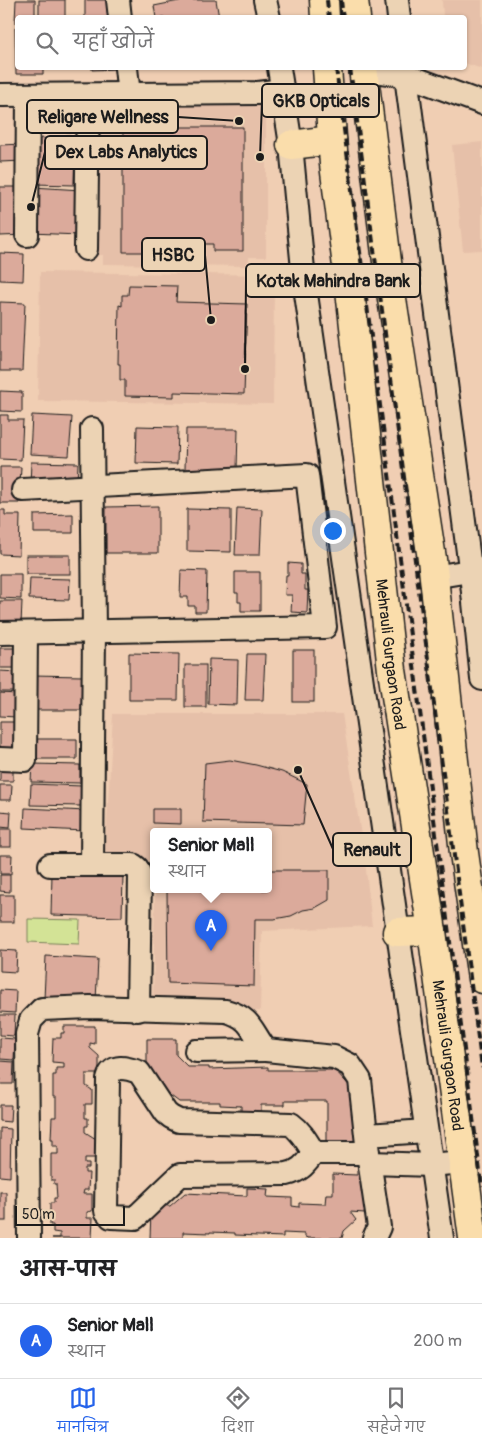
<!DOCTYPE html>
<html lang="hi">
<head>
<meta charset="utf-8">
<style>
  :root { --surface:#fff; --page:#f6f6f6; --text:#202124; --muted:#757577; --line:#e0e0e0; --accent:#2563eb }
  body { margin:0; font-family:Pangolin,"Playpen Sans Deva",sans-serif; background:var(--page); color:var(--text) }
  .scale { position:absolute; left:15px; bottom:12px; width:110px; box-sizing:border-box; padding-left:5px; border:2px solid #1c1c1c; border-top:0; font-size:14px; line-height:18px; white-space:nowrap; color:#1c1c1c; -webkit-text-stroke:4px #ecd3b4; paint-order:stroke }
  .you { position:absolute; left:332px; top:530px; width:18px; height:18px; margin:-12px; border:4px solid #fff; border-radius:50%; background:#1a73e8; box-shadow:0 0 0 8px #1a73e833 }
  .badge { display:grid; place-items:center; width:32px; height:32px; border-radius:50%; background:var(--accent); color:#fff; font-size:16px; font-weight:700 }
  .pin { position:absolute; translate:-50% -41px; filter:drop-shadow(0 1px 2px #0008) }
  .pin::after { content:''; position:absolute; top:26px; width:18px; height:15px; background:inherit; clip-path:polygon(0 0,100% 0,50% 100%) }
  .popup { position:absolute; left:150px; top:828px; width:122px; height:65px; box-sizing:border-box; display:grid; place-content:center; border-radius:5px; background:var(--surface); filter:drop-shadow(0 1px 4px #0005); font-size:16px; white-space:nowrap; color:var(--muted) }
  .popup b { font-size:19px; color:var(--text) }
  .popup::after { content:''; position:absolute; left:50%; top:100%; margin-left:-10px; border:10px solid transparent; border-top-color:var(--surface) }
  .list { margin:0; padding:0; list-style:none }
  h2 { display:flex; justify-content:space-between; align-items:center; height:65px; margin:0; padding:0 20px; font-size:21px }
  h2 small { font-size:16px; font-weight:400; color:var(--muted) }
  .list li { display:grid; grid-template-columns:32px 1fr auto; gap:15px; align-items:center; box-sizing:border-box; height:75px; padding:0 20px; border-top:1px solid var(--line) }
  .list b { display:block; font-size:19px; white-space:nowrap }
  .list p { margin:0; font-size:16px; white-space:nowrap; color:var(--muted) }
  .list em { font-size:16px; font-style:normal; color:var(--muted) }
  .icon { flex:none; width:28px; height:28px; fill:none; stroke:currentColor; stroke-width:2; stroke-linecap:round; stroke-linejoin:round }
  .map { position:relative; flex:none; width:482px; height:1238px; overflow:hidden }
  .search { position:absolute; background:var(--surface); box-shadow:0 1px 4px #0004; left:15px; right:15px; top:15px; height:55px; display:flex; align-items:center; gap:12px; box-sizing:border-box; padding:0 18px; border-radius:5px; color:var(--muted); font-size:19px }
  .sheet { height:140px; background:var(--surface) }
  nav { display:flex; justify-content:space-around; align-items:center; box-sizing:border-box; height:70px; border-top:1px solid var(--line); background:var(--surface); font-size:14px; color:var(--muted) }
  nav a { display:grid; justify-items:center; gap:2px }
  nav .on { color:var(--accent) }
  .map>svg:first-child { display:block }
</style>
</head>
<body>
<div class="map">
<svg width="482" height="1238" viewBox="0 0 482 1238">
  <rect width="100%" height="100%" fill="#f0ceb3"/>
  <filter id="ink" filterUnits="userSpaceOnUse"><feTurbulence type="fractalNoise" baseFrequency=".02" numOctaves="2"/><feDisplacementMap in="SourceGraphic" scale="10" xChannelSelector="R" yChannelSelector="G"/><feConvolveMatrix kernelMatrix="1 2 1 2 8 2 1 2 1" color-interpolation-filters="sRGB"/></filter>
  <g filter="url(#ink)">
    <g fill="#e6c0a9">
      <polygon points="442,0 482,0 482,69 465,63 464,18 443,17"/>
      <polygon points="98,99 266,102 266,257 249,257 248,266 103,264 103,255 95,255"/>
      <polygon points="482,142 482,250 463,251 452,145"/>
      <polygon points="40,272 274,275 273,404 38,401"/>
      <polygon points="113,714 342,714 365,861 372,926 262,931 260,1011 153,1009 155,890 268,890 268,832 154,832 153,860 105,859"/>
    </g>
    <polygon fill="#d3e396" stroke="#788059" points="28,919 80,920 79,944 28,942"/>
    <g fill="#dbaa9b" stroke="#1c1c1c">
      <polygon points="16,0 35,0 35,18 18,18 18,22 15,22"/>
      <rect x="39" y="0" width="26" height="18"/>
      <rect x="85" y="0" width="27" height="18"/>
      <polygon points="184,0 216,0 219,18 156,18 154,6"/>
      <polygon points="15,28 18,28 18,68 43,68 43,74 16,74"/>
      <polygon points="92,68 119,68 119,69 92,70"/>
      <polygon points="33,112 73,113 72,132 32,130"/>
      <polygon points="123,127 243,127 243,251 213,251 213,244 156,244 156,252 123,252"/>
      <polygon points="35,138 75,139 74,185 34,184"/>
      <polygon points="23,144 24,161 0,162 0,145"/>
      <polygon points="0,187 24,187 25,235 0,236"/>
      <polygon points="33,187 81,190 79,235 31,233"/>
      <polygon points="0,253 24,254 23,281 0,280"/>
      <polygon points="129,285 177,286 176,302 247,304 244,394 174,392 174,397 125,396 125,380 120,380 120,364 118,364 119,305 122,306 122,295 128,295"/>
      <polygon points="0,302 25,303 22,371 0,371"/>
      <polygon points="0,391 22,392 22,412 0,411"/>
      <polygon points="0,415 8,415 8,420 23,420 21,460 0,459"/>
      <polygon points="32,415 72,417 69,456 30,454"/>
      <polygon points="137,426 178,427 177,464 136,463"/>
      <polygon points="186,429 238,429 237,470 185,469"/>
      <polygon points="31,462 78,463 77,486 30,485"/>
      <polygon points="0,467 21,467 19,503 0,503"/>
      <polygon points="158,506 158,553 106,553 106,507"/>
      <polygon points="237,508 262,509 260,555 235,555"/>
      <polygon points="187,509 231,510 231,552 187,551"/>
      <polygon points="0,510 5,510 5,515 20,515 19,555 0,554"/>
      <polygon points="73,514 73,533 34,533 34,515"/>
      <rect x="26" y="555" width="44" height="19"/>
      <polygon points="288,563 301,564 301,574 305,574 305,590 308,590 307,613 291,612 292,595 285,595 286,575 288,575"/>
      <polygon points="181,570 207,571 206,612 195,612 195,606 188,606 188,597 180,597"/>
      <polygon points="235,572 260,572 260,611 241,611 241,602 238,602 238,593 235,593"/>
      <polygon points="0,574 21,574 21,599 0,598"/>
      <polygon points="30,578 70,579 69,600 29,599"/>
      <polygon points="0,601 22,601 21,625 0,624"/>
      <rect x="0" y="648" width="17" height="20"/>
      <rect x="293" y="650" width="21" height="52"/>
      <polygon points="129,653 179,654 178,700 129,700"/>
      <polygon points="247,654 265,654 263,700 245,700"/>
      <polygon points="209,659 238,660 237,705 208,704"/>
      <rect x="185" y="665" width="21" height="42"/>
      <polygon points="0,671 17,672 17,692 0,692"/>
      <polygon points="33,675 82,676 81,710 33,710"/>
      <polygon points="0,693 17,694 16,717 0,716"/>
      <polygon points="0,722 17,722 16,757 0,757"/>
      <polygon points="35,739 77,739 77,759 34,759"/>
      <polygon points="230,760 256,765 282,772 307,784 303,825 203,822 205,763"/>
      <rect x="0" y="763" width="13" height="18"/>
      <polygon points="32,764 80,765 80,783 31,782"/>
      <polygon points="31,784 82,786 81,806 30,805"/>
      <polygon points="0,785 12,785 11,800 0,800"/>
      <polygon points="25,808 86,811 84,831 24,828"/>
      <polygon points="153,809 181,809 181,824 153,823"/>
      <polygon points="0,811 11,812 10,828 0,827"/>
      <rect x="0" y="829" width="11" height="18"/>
      <polygon points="0,855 12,855 11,874 0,874"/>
      <polygon points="268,870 329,870 329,900 315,908 303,910 291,916 274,919 255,919 254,986 168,983 167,890 268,890"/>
      <polygon points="52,873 123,875 122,917 51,915"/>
      <polygon points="0,875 10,875 10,892 0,891"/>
      <rect x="0" y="895" width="14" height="27"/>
      <polygon points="0,950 17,951 16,972 0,971"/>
      <polygon points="46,956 98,959 96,1001 44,999"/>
      <polygon points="0,990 16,991 15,1013 0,1012"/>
      <polygon points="0,1015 15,1015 14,1036 0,1035"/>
      <polygon points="64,1026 95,1026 95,1044 90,1043 90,1048 99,1056 99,1074 86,1074 86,1086 92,1090 92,1104 85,1104 85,1118 88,1118 88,1126 85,1126 85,1132 96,1139 96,1158 85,1158 85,1164 89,1164 89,1168 85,1168 85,1173 89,1173 88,1190 84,1190 83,1194 92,1194 92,1211 87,1212 87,1218 93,1218 92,1238 52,1238 60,1238 60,1233 53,1232 53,1225 50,1225 50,1203 54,1203 54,1198 57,1198 56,1184 54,1184 54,1180 51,1180 51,1154 58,1154 58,1146 53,1146 53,1139 51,1139 52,1117 56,1117 56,1097 53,1097 53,1075 56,1075 56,1068 64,1068 64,1063 52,1062 53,1038 61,1038 61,1033 64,1033"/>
      <polygon points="0,1038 15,1039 14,1060 0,1059"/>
      <polygon points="147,1039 176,1039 176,1055 188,1067 209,1067 209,1069 268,1067 268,1070 335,1070 357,1094 359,1142 327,1142 327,1101 285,1101 285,1105 261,1105 261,1112 241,1112 241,1106 220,1105 220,1102 179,1102 147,1078"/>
      <polygon points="0,1061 14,1062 13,1084 0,1084"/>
      <polygon points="0,1105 11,1105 10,1122 0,1121"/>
      <polygon points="0,1128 11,1129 10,1177 0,1176"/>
      <polygon points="357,1171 364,1172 365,1188 365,1213 350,1212 356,1220 344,1231 342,1238 308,1238 305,1237 305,1234 283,1233 283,1237 235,1235 235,1233 210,1232 210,1233 183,1232 183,1238 150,1238 151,1212 156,1205 170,1206 185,1193 247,1196 247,1188 268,1189 267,1197 292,1198 292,1206 299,1207 299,1203 325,1204 326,1194 333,1194 333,1174 357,1175"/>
      <rect x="0" y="1192" width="6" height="29"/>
    </g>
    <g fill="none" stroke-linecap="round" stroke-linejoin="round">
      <g stroke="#1c1c1c" stroke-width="26">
        <g id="minor">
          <polyline points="118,0 120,18"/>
          <polyline points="265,0 269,18"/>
          <polyline points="397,0 399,18"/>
          <polyline points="126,68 129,95"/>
          <polyline points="279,68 291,145 304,280 442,1238"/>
          <polyline points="405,68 472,583 482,679"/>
          <polyline points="364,70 406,75 482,103"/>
          <polyline points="0,95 258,93 283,90"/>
          <polyline points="27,235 28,95"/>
          <polyline points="86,249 88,95"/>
          <polyline points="433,577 482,569"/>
          <polyline points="0,633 325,627 307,475 23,490"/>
          <polyline points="0,759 25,760 26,633"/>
          <polyline points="50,865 133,865 137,868 140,875 138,1010"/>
          <polyline points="92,865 94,631 92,429"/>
          <polyline points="196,1051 266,1050"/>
          <polyline points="367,1135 426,1131"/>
          <path d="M314,1153C307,1142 302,1132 291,1124L179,1121L171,1117L166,1113L139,1072C127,1068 112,1063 108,1079L106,1211L111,1217L135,1218L180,1175L287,1174C301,1171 305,1164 314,1153H368"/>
          <polyline points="371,1163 431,1165 462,1162"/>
          <path d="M29,1238L27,1034L31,1020L42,1009L90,1007L226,1011C252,1018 251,1031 266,1050L334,1057L350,1065L360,1080L368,1153L379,1227L374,1238"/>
        </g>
      </g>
      <g stroke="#1c1c1c" stroke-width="31">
        <polyline id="major" points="397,932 432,931"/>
      </g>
      <g stroke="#1c1c1c" stroke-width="31">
        <g id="highway">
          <polyline points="324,0 325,18"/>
          <polyline points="354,0 356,18"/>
          <path id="s1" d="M327,68L334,164L350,290L392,670L432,931L473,1238"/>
          <polyline points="363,68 390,286 432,559 464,853 482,979"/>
          <polyline points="291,145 332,140"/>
        </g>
      </g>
      <use href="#minor" stroke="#ecd3b4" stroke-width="22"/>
      <use href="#major" stroke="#faddab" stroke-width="28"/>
      <use href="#highway" stroke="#faddab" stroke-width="28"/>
      <g stroke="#1c1c1c" stroke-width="4" stroke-dasharray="8 4" stroke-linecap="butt">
        <polyline points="327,0 329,18"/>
        <polyline points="341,0 343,18"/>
        <polyline points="336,68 482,1187"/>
        <polyline points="350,68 482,1068"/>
      </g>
    </g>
  </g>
  <g text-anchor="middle" stroke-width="5" stroke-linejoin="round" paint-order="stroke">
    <g font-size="16" fill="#1c1c1c" stroke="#ecd3b4">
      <text dy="6" stroke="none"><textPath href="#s1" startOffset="590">Mehrauli Gurgaon Road</textPath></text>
      <text dy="6" stroke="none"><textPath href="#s1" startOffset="995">Mehrauli Gurgaon Road</textPath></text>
    </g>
  </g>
  <path fill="none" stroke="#1c1c1c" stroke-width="2" d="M260 157L262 101M239 121L178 117M31 207L45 152M211 320L205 255M245 369L246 280M298 770L333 849"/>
  <g fill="#1c1c1c" stroke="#ecd3b4" stroke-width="2">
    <circle cx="260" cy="157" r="5"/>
    <circle cx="239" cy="121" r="5"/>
    <circle cx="31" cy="207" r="5"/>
    <circle cx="211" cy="320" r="5"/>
    <circle cx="245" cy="369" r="5"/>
    <circle cx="298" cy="770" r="5"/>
  </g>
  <g fill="#ecd3b4" stroke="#1c1c1c" stroke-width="2">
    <rect x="262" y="84" width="117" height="33" rx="5"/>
    <rect x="27" y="100" width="151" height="33" rx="5"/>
    <rect x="45" y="136" width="162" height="33" rx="5"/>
    <rect x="142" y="238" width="63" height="33" rx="5"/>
    <rect x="246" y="264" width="174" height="33" rx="5"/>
    <rect x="333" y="833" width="78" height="33" rx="5"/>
  </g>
  <g font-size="18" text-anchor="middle" font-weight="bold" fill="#1c1c1c">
    <text x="321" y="107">GKB Opticals</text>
    <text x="103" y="123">Religare Wellness</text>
    <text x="126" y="158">Dex Labs Analytics</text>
    <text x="173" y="261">HSBC</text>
    <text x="333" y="287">Kotak Mahindra Bank</text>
    <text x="372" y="856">Renault</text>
  </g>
</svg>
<div class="scale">50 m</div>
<div class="you"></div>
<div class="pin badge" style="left:211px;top:951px">A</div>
<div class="popup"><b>Senior Mall</b>स्थान</div>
<div class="search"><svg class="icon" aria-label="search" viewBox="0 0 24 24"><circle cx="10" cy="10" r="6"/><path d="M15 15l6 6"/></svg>यहाँ खोजें</div>
</div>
<section class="sheet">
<h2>आस-पास<small></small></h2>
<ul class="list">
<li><span class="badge">A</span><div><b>Senior Mall</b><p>स्थान</p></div><em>200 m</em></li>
</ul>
</section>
<nav>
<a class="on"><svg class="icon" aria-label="map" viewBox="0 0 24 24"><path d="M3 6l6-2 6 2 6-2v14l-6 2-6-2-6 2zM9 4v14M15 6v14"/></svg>मानचित्र</a>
<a><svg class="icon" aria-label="directions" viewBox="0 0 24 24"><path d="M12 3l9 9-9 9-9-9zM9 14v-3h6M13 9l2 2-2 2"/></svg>दिशा</a>
<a><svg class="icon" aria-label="saved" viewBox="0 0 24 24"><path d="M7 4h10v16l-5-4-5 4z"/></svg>सहेजे गए</a>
</nav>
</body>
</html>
